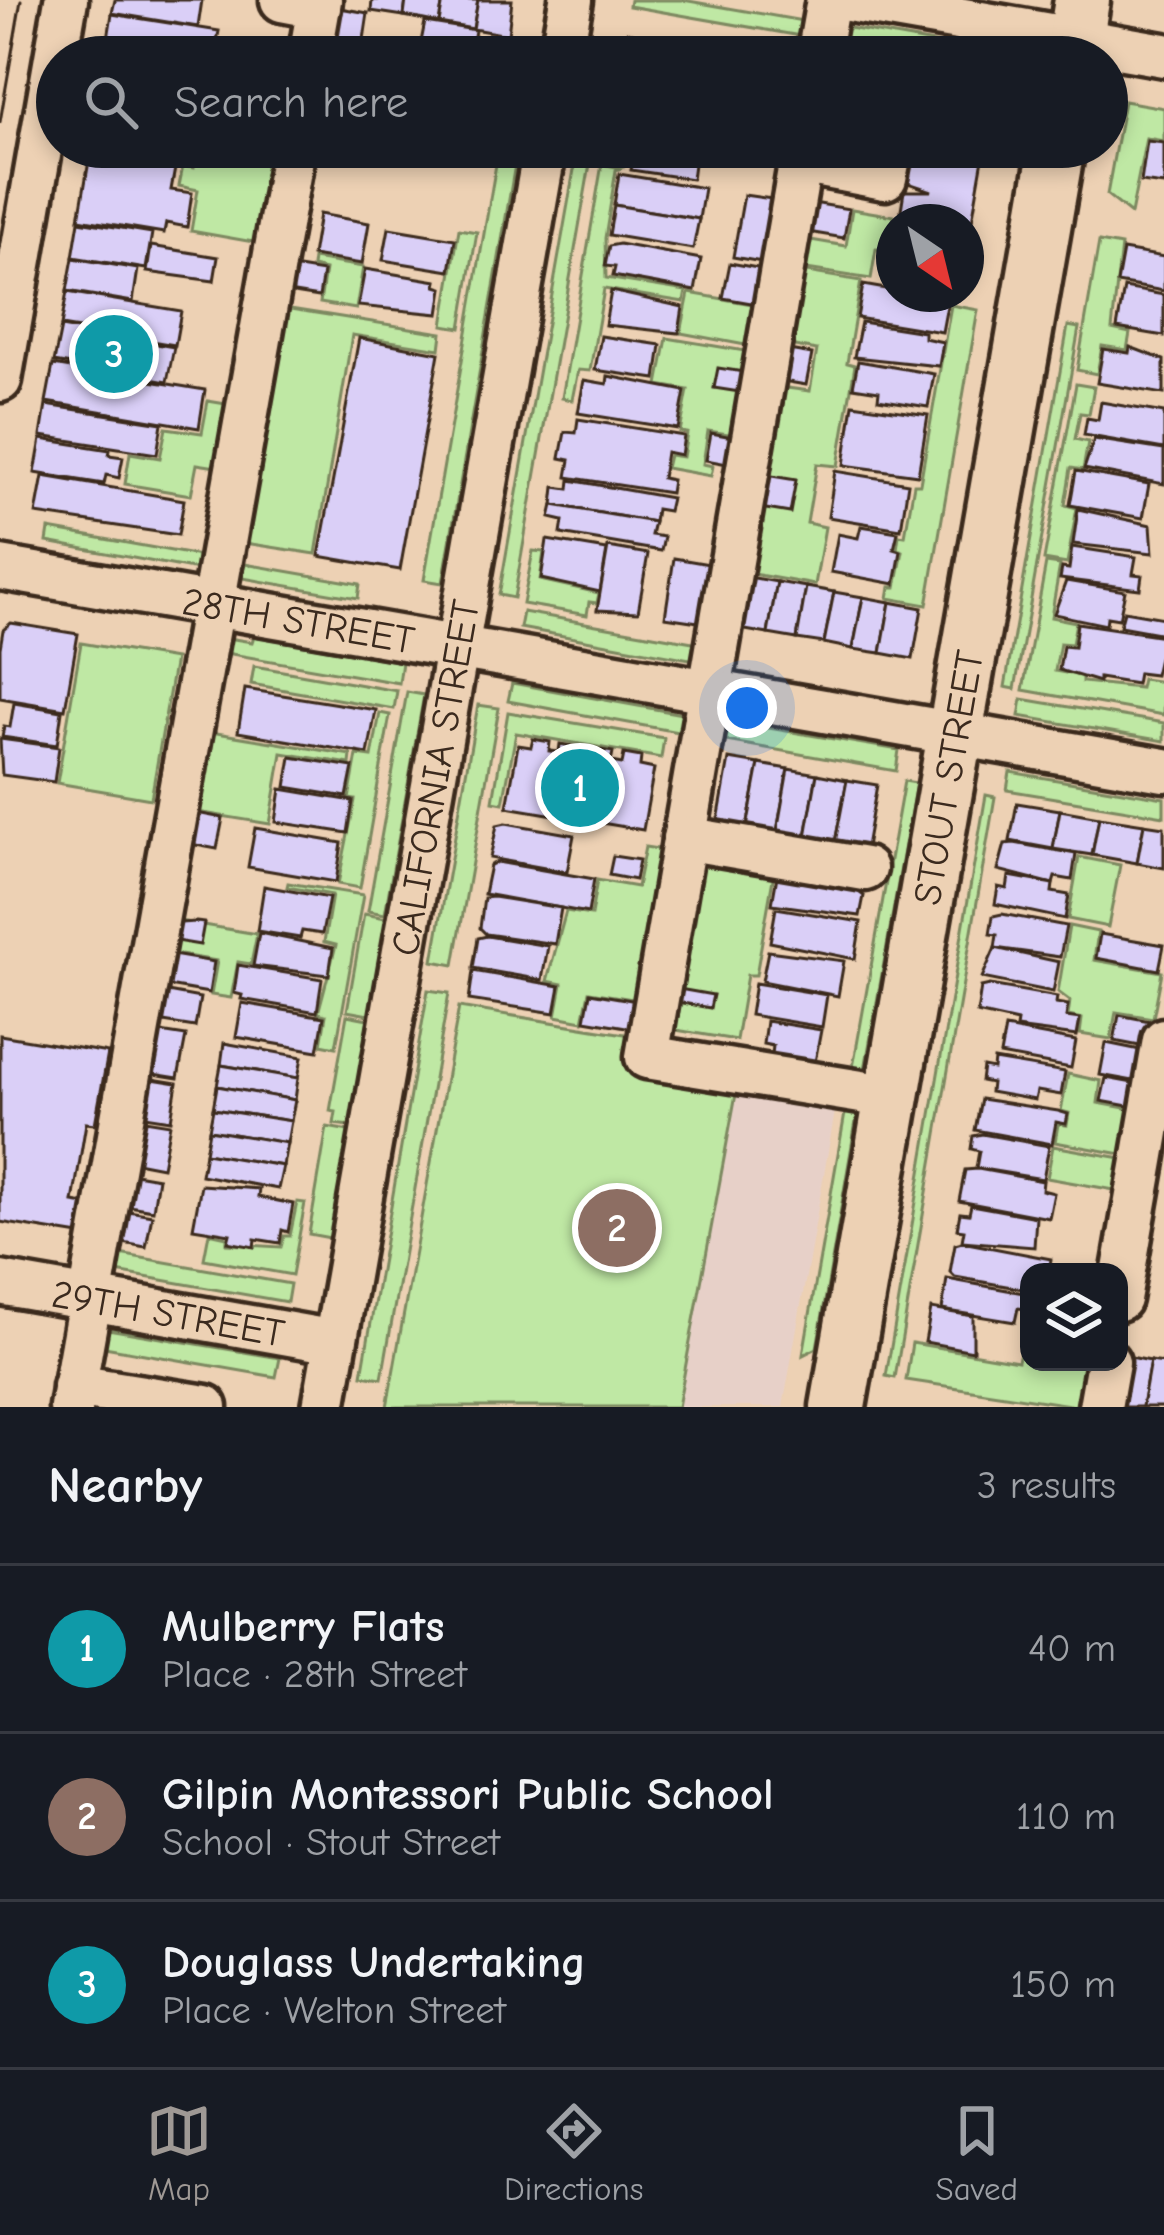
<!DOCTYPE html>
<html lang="en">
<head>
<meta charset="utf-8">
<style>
  :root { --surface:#171b24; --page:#242831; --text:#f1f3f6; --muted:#9ea1a6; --line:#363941; --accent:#9f9995 }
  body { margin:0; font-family:"Comic Neue",sans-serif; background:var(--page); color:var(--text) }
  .controls { position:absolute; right:36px; bottom:36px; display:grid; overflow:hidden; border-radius:24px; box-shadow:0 6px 18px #0003 }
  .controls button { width:108px; height:108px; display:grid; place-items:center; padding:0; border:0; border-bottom:3px solid var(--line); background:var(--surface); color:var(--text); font:60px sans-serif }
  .compass { position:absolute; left:876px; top:204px; width:108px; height:108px; border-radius:50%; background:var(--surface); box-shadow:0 6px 18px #0003; rotate:145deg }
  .you { position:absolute; left:747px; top:708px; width:42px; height:42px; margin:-30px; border:9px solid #fff; border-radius:50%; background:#1a73e8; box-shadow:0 0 0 18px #1a73e833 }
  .badge { display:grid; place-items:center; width:78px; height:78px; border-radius:50%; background:var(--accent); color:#fff; font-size:39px; font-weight:700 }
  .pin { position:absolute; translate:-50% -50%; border:6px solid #fff; box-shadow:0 3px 12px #0006 }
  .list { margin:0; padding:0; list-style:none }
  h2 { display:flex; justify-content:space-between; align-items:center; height:156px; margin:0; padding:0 48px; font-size:51px }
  h2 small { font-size:39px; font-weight:400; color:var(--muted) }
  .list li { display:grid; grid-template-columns:78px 1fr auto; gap:36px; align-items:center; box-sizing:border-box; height:168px; padding:0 48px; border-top:3px solid var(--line) }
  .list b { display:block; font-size:45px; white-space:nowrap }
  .list p { margin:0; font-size:39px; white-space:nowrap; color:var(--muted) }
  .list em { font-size:39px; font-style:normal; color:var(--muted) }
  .icon { flex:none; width:66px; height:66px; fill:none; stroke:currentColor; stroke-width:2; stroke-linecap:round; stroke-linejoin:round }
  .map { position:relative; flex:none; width:1164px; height:1407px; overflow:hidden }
  .search { position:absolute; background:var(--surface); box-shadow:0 6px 18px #0003; left:36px; right:36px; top:36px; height:132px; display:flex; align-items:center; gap:30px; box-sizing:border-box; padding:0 42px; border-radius:66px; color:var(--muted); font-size:45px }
  .sheet { height:660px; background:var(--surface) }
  nav { display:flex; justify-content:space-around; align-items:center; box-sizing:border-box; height:168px; border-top:3px solid var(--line); background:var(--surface); font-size:33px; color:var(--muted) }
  nav a { display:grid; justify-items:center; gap:6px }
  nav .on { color:var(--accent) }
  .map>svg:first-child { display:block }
</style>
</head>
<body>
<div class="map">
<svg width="1164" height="1407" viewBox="0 0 1164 1407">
  <rect width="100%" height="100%" fill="#edd1b4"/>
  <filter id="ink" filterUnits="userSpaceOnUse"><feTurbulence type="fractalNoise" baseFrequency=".00833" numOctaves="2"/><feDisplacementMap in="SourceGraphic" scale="24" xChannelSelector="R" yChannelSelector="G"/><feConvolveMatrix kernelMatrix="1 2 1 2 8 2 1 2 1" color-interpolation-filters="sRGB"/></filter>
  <g filter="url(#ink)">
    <polygon fill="#e7d0c8" points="459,1007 837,1100 783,1407 387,1407"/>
    <g fill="#bfe8a4" stroke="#7d8961" stroke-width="3">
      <polygon points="630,0 683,0 814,23 812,38 629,6"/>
      <polygon points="838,26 1012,57 923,57 836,42"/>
      <polygon points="1124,101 1164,108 1164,141 1146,138 1131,214 1107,195"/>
      <polygon points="197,147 276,147 259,243 191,231 198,190 179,186 183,166 194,168"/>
      <polygon points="499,147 518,147 443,583 424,580"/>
      <polygon points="578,147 593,147 514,598 499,595"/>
      <polygon points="602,164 621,168 616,170 605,238 606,278 686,291 684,302 604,289 590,371 578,370 572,400 562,398"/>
      <polygon points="852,209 894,216 888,250 876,249 871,279 800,268 805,239 846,246"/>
      <polygon points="459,229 477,232 461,328 443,325"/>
      <polygon points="1099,242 1121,246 1112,329 1130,333 1127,350 1102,346 1097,374 1077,370"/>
      <polygon points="313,259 363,267 356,309 320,303 325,270 312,267"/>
      <polygon points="801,271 861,281 847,363 855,365 838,466 817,464 807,523 825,527 815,585 747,573 779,387 810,391 817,350 789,345"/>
      <polygon points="689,293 764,306 756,347 681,333"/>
      <polygon points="951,305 978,310 927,605 888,598 890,587 896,587 903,551 897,549 899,535 905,536 914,484 920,484"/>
      <polygon points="284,308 442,333 440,349 352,335 316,554 245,543"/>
      <polygon points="1068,326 1079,328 1015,689 1005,687"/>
      <polygon points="667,338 757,353 742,436 708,431 703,464 713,466 711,476 666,468 669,455 683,457 687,433 680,432 688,390 658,385"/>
      <polygon points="1076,384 1094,387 1089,414 1080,413 1075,439 1088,442 1083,470 1071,468 1065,505 1077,508 1067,564 1044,560"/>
      <polygon points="208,401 232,405 223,468 197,464 191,495 125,484 130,453 160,458 166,428 202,433"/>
      <polygon points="49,529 205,557 203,571 47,542"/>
      <polygon points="533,551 544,552 540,580 599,593 597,603 589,602 587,615 523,604"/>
      <polygon points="239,563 360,584 358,598 237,577"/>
      <polygon points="1046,563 1060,565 1051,617 1076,622 1072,644 1060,643 1055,671 1082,676 1082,682 1140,688 1142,679 1164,682 1163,715 1023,690"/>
      <polygon points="523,612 704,644 701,661 520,628"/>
      <polygon points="216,636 252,642 254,636 402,662 399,683 214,651"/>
      <polygon points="81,643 175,659 151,799 57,783"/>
      <polygon points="254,666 397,691 394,709 251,684"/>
      <polygon points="512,683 693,716 689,734 508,701"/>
      <polygon points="407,692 424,695 385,914 368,911"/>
      <polygon points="1022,699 1164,723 1164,741 1019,716"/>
      <polygon points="478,705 499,708 454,965 433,961"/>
      <polygon points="508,712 664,738 661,758 516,733 503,803 493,801"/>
      <polygon points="380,713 390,715 360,888 338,884 355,800 349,799 357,755 372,757"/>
      <polygon points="733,722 899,750 896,771 715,739"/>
      <polygon points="198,730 351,755 350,764 282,753 270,824 185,810"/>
      <polygon points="1010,772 1164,798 1164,816 1007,790"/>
      <polygon points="904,781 916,783 864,1075 852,1073"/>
      <polygon points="986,795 995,797 895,1378 886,1376"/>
      <polygon points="645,847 671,851 645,1001 589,992 583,1021 556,1016 562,984 547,981 566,911 591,915 597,880 637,887"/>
      <polygon points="700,849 875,877 873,889 774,873 756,975 747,975 736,1040 670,1029"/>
      <polygon points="1079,857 1120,865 1108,927 1068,919"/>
      <polygon points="288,883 363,895 336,1047 321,1044 326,1015 318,1013 336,945 324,942 332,895 287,887"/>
      <polygon points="364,914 386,918 369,1015 347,1011"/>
      <polygon points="173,920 257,934 251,964 238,962 231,998 211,995 217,961 168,953"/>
      <polygon points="1069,926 1098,932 1094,960 1162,972 1153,1018 1116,1012 1111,1039 1080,1034 1082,1019 1068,1016 1070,1001 1058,992"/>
      <polygon points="428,990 449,993 382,1378 362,1375"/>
      <polygon points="459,1007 637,1036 738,1083 678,1407 387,1407"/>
      <polygon points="347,1015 368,1019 350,1126 334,1124 336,1112 330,1111"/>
      <polygon points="1068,1074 1101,1081 1098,1103 1136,1110 1127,1155 1055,1142 1058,1124 1067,1125 1069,1113 1061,1111"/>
      <polygon points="847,1102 859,1104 817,1348 803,1355"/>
      <polygon points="327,1127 349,1131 330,1238 309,1234"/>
      <polygon points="1053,1146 1127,1159 1120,1191 1047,1178"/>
      <polygon points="297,1202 305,1203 292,1275 204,1259 209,1233 227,1237 227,1244 281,1247 284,1236 290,1236"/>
      <polygon points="108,1252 290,1284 287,1302 105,1270"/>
      <polygon points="96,1327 280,1358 276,1377 93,1345"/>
      <polygon points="1025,1328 1029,1362 1091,1362 1083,1407 906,1380 912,1343 1018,1361"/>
    </g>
    <g fill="#dacff7" stroke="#3b2a1e" stroke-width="3">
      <polygon points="115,0 202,0 198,27 112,13"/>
      <polygon points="372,0 406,0 404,16 371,11"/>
      <polygon points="406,0 443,0 439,23 404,16"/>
      <polygon points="443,0 478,0 473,29 439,23"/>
      <polygon points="478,0 512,0 508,35 473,29"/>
      <polygon points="334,7 368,13 363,46 328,40"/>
      <polygon points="112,14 219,31 214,57 105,57"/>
      <polygon points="425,22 475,30 474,36 482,38 481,57 418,57"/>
      <polygon points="627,32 646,36 642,57 623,57"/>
      <polygon points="646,36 665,39 661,57 642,57"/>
      <polygon points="1147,141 1164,143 1164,185 1141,182"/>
      <polygon points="94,147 189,147 186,162"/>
      <polygon points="635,147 711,147 709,159 695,156 692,179 631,170"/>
      <polygon points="911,147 985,147 971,227 966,222 900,216 904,191 932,191 905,182"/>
      <polygon points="91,149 176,163 171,190 192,193 187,227 166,223 164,233 79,219"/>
      <polygon points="619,174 704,188 699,219 614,205"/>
      <polygon points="744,195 779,200 768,263 733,257"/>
      <polygon points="813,203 849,209 844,238 808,232"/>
      <polygon points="614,205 699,219 693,249 609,235"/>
      <polygon points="319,214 369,223 362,264 312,256"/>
      <polygon points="79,221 152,233 146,269 73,257"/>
      <polygon points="389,228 455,239 450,271 383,260"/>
      <polygon points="619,244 701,259 695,291 613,276 615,267 605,266 609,246"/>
      <polygon points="151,246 218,257 214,281 147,272"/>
      <polygon points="1123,250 1164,257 1164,291 1117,283"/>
      <polygon points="73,258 138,269 133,302 67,291"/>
      <polygon points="730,263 763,269 757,304 723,298"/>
      <polygon points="292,267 323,272 319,297 288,292"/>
      <polygon points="365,269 437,281 436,286 443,288 439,314 358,306"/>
      <polygon points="863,285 948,300 942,332 857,318"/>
      <polygon points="1124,288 1164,295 1164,336 1117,328"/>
      <polygon points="611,291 683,307 679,333 605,325"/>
      <polygon points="67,292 181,311 175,345 61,326"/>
      <polygon points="861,322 924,332 924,338 943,342 939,366 854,357"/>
      <polygon points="61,327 174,347 167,382 54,362"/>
      <polygon points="601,336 661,345 656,379 595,370"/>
      <polygon points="359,338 439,353 400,570 319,556"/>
      <polygon points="1130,347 1164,360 1164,394 1097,383 1103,349 1129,353"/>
      <polygon points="783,349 812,354 806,385 777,380"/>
      <polygon points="858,361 934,374 928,407 878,399 879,391 853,387"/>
      <polygon points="53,365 205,390 199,428 46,402"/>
      <polygon points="718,368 750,373 746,393 714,388"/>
      <polygon points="608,376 685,391 678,429 578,413 584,380 607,384"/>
      <polygon points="1101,402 1164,413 1164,449 1084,435 1087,418 1098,420"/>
      <polygon points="853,404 928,415 918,475 844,465"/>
      <polygon points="46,405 162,423 157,454 41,436"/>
      <polygon points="578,419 684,436 681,455 666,452 662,478 672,480 670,493 567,477 570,460 560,458 565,432 576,433"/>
      <polygon points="711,433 743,439 738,466 706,460"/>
      <polygon points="41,439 110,450 109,455 123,457 119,478 106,475 104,484 35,473"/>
      <polygon points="1094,439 1164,450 1164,484 1084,469"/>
      <polygon points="835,471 908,483 901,529 828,517"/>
      <polygon points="1076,471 1149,484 1143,518 1070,505"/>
      <polygon points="766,475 796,480 790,513 760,508"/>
      <polygon points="43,476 184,500 178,535 36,514"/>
      <polygon points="570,480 671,498 668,511 656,509 654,522 553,505 555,487 569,489"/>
      <polygon points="553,505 654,522 651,535 664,537 661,551 561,534 563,521 550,518"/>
      <polygon points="1078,509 1151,525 1153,553 1073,544"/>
      <polygon points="861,526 898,532 894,549 901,551 895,584 831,572 838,534 858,538"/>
      <polygon points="547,540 607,550 600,592 541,579"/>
      <polygon points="608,547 648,554 638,612 597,610"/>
      <polygon points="1072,547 1136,557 1133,574 1142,575 1140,589 1060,579 1062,568 1069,569"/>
      <polygon points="674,558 715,565 705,623 665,617"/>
      <polygon points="743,576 777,582 768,634 734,628"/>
      <polygon points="1066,581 1125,591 1119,619 1107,617 1106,625 1054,614"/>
      <polygon points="777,582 806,587 797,639 768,634"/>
      <polygon points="806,587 834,592 824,643 797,639"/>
      <polygon points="834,592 863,597 853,649 824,643"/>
      <polygon points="863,597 890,602 881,653 853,649"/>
      <polygon points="890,602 922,608 913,659 881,653"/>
      <polygon points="1124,611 1164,618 1164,634 1120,626"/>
      <polygon points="11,623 78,634 65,709 0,698 0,648 3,630"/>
      <polygon points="1077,623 1164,636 1155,675 1138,673 1136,684 1099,678 1099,682 1059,670 1063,646 1074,647"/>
      <polygon points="245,689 376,710 368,754 238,732"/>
      <polygon points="14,703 62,711 57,745 2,737 4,726 10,727"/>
      <polygon points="0,739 59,747 54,782 2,775"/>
      <polygon points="533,739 550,742 549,751 559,752 560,744 578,747 576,755 593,758 594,749 613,752 611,762 622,764 624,754 641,757 640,766 654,769 643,830 507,807 518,745 531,747"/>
      <polygon points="291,757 353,767 347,797 286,787"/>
      <polygon points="729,759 759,764 745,838 716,832"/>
      <polygon points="759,764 788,769 775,843 745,838"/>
      <polygon points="788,769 817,774 804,848 775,843"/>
      <polygon points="817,774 847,780 833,853 804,848"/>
      <polygon points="847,780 877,785 864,858 833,853"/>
      <polygon points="281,789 353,801 348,833 276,822"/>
      <polygon points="1017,803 1060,810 1053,849 1010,841"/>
      <polygon points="1060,810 1099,817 1092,855 1053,849"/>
      <polygon points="191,812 223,818 217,849 185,843"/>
      <polygon points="1099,817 1144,824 1137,863 1092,855"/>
      <polygon points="506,823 574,835 567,872 490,858 497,825"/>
      <polygon points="1144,824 1164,827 1164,868 1137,863"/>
      <polygon points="255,828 342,843 336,882 248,867"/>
      <polygon points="1014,843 1076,854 1072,880 1055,877 1053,884 998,870 1005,844"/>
      <polygon points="613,856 639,860 635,880 609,875"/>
      <polygon points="497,862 594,879 588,913 484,894 490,865"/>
      <polygon points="777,876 856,890 864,896 860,916 772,904"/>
      <polygon points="1009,876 1053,884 1052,892 1069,895 1065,919 995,904 998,887 1007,889"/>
      <polygon points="264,886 329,898 322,934 302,931 300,938 257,931"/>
      <polygon points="493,897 561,908 555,944 486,934 480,928 484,898"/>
      <polygon points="776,908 861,922 855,959 770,942"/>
      <polygon points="1002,914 1066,926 1060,957 995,948 997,935 990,934 993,916"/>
      <polygon points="196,922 204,923 200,945 176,941 180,923"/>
      <polygon points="259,933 333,948 329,975 253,966"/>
      <polygon points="1100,934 1164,945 1159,970 1096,958"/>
      <polygon points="487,936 548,946 542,980 473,968 478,938"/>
      <polygon points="995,948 1059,962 1053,992 982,978"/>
      <polygon points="768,951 844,961 838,996 762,981"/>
      <polygon points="173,955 214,962 209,993 168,986"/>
      <polygon points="238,965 322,979 317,1012 241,999 242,995 234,993"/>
      <polygon points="473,971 560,986 555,1013 469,1000"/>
      <polygon points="755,983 827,995 822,1027 750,1015"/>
      <polygon points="990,985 1057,997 1056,1003 1068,1005 1066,1017 1080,1019 1077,1036 1016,1028 1017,1022 977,1013 981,987"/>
      <polygon points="679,989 713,995 710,1008 677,1002"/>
      <polygon points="162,991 200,998 195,1027 157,1021"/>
      <polygon points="590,993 637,1001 632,1028 585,1020"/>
      <polygon points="242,1003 324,1017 318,1051 236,1037"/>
      <polygon points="1119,1015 1150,1021 1145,1047 1114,1041"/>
      <polygon points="766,1021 821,1030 815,1062 772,1054 773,1046 763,1044"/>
      <polygon points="1005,1028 1076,1041 1071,1068 1000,1055"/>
      <polygon points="154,1031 186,1036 178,1078 147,1073"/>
      <polygon points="0,1035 108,1053 95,1124 86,1123 73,1202 91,1205 86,1236 0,1222"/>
      <polygon points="224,1043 302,1057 298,1078 221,1065"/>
      <polygon points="1106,1043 1145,1051 1139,1082 1100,1075"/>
      <polygon points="994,1060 1065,1072 1061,1095 1037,1091 1035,1100 990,1092 991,1083 981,1081 983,1067 993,1069"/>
      <polygon points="221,1065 298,1078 295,1100 217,1086"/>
      <polygon points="146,1078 177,1083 171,1120 139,1115"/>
      <polygon points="1106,1078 1144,1085 1139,1108 1101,1101"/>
      <polygon points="217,1086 295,1100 291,1121 213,1109"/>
      <polygon points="981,1099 1058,1111 1068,1114 1066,1124 1056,1122 1052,1144 975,1130"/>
      <polygon points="213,1109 291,1121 287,1143 209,1130"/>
      <polygon points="139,1119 170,1124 162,1167 131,1161"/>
      <polygon points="209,1130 287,1143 283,1166 205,1153"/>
      <polygon points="982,1134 1049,1146 1043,1179 976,1168 979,1151 971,1149 973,1136"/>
      <polygon points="205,1153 283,1166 278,1189 201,1175"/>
      <polygon points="978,1169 1043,1181 1042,1190 1054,1193 1049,1218 959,1201 965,1170"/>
      <polygon points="129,1173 158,1178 153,1210 123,1205"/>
      <polygon points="201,1185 259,1189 258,1197 293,1204 288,1232 282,1230 280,1243 255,1239 254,1247 228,1242 230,1234 193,1228"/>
      <polygon points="971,1205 1036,1217 1034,1247 962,1241 964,1230 957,1229 960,1213 969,1214"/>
      <polygon points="123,1210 152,1215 146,1247 117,1242"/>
      <polygon points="962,1242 1051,1259 1049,1272 1029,1272 1029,1290 955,1277 950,1272 955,1244"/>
      <polygon points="947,1279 1029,1294 1029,1309 1018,1308 1015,1322 942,1310"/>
      <polygon points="931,1309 973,1316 973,1351 925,1342"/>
      <polygon points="1121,1355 1150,1361 1142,1407 1112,1407"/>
      <polygon points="1150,1361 1164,1363 1164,1407 1142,1407"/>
    </g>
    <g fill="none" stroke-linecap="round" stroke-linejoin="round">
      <g stroke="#3b2a1e" stroke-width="51">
        <g id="minor">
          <polyline points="282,0 319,7"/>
          <polyline points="849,0 1164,55"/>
          <polyline points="310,57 320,0"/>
          <polyline points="561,57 571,0"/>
          <polyline points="818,57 828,0"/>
          <polyline points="803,147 647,1057 892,1097"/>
          <polyline points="800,162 885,178 891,147"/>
          <polyline points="0,380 66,0"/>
          <path id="s1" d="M0,568L1164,770"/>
          <polyline points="684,838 865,869"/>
          <path id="s2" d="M0,1283L335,1342"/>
          <polyline points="1119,1299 1164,1040"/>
          <polyline points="74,1386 206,1407"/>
          <polyline points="71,1407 294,147"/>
          <path id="s3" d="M324,1407L545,147"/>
          <polyline points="1100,1407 1108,1362"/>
        </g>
      </g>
      <g stroke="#3b2a1e" stroke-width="63">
        <g id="major">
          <polyline points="1073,57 1082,0"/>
          <path id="s4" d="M838,1407L1057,147"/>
        </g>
      </g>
      <use href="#minor" stroke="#edd1b4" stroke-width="42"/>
      <use href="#major" stroke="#edd1b4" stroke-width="54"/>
      <polyline stroke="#3b2a1e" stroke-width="3" points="0,122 21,0"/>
    </g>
  </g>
  <g text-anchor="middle" stroke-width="9" stroke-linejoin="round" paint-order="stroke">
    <g font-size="39" fill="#3b2a1e" stroke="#edd1b4">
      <text dy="14" stroke="none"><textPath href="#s1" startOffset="303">28TH STREET</textPath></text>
      <text dy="14" stroke="none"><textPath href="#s3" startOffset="639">CALIFORNIA STREET</textPath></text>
      <text dy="14" stroke="none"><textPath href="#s4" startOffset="639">STOUT STREET</textPath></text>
      <text dy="14" stroke="none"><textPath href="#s2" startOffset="171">29TH STREET</textPath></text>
    </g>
  </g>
</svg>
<div class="controls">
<button><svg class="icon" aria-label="layers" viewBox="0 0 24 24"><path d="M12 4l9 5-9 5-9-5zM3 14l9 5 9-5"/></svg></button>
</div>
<svg class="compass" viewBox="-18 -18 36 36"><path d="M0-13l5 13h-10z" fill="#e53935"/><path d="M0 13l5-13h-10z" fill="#9ea1a6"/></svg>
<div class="you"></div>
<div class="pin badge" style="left:580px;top:788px;background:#0f9aa8">1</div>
<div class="pin badge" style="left:617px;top:1228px;background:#8d6e63">2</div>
<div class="pin badge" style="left:114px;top:354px;background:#0f9aa8">3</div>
<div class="search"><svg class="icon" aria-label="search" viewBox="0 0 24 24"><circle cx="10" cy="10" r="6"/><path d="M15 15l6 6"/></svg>Search here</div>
</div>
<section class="sheet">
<h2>Nearby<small>3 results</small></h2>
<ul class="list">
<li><span class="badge" style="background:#0f9aa8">1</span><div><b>Mulberry Flats</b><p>Place · 28th Street</p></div><em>40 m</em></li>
<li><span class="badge" style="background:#8d6e63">2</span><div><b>Gilpin Montessori Public School</b><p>School · Stout Street</p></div><em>110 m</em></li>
<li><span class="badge" style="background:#0f9aa8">3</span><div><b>Douglass Undertaking</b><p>Place · Welton Street</p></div><em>150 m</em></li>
</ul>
</section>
<nav>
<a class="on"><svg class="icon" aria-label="map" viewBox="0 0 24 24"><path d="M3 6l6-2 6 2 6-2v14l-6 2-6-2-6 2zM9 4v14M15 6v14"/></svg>Map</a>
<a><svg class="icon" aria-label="directions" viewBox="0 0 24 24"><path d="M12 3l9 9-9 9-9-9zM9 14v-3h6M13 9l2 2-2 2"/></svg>Directions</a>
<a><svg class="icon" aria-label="saved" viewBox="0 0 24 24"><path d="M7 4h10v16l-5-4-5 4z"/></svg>Saved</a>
</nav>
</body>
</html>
